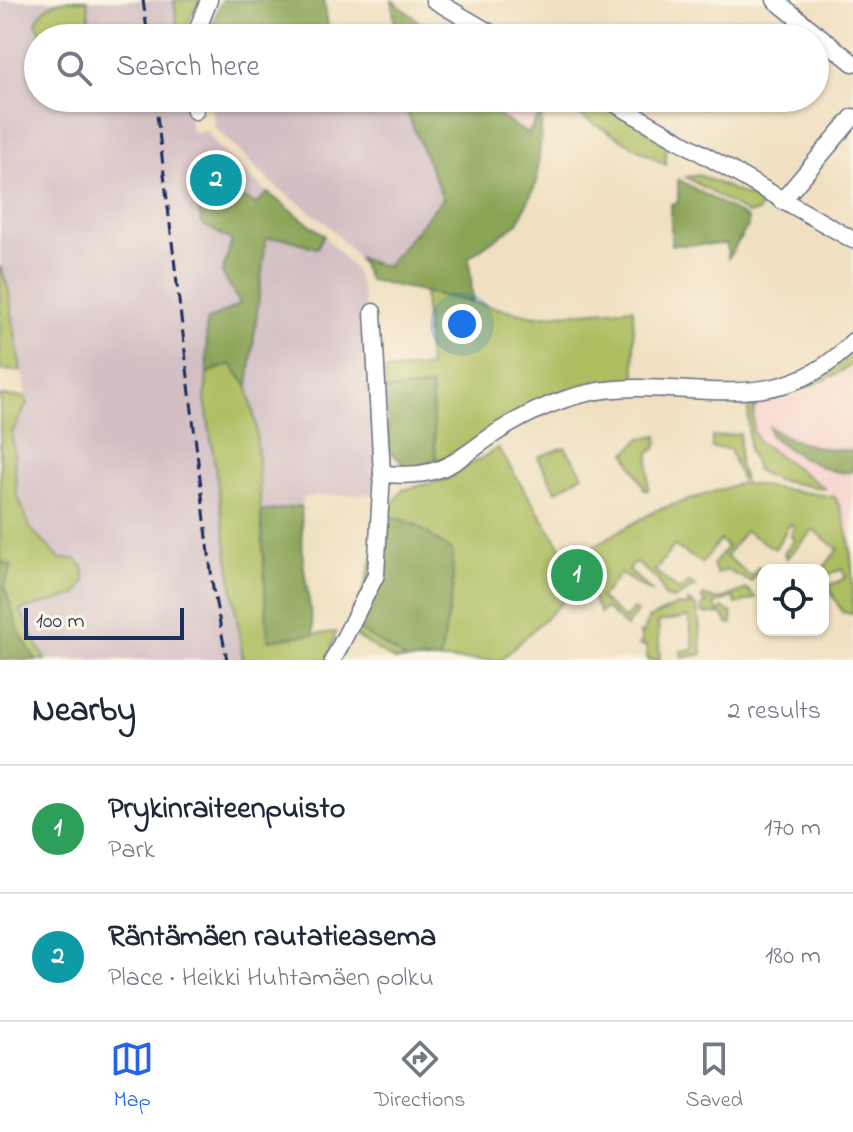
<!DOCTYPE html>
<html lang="en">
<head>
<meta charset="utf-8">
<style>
  :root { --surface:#fff; --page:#f2f2f3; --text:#1f2937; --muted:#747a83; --line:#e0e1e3; --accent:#2563eb }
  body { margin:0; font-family:"Indie Flower",sans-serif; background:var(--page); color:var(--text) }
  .controls { position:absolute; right:24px; bottom:24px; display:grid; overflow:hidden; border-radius:16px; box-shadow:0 2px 6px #0004 }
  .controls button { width:72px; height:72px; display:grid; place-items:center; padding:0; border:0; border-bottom:2px solid var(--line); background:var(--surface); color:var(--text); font:40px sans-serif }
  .scale { position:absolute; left:24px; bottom:20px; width:160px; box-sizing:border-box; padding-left:8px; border:4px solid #1b2f5e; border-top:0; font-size:22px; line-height:28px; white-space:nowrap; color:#1b2f5e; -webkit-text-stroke:6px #fcf5e5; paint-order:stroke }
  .you { position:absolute; left:462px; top:324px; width:28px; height:28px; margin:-20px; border:6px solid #fff; border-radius:50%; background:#1a73e8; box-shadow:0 0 0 12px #1a73e833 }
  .badge { display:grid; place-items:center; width:52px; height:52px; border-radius:50%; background:var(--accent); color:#fff; font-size:26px; font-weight:700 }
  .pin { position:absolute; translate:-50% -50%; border:4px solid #fff; box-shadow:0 2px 8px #0006 }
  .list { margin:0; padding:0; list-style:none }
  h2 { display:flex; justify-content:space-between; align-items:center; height:104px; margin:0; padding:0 32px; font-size:34px }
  h2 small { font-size:26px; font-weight:400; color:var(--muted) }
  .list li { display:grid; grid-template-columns:52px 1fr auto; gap:24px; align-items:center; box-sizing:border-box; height:128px; padding:0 32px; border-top:2px solid var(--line) }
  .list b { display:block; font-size:30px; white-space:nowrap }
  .list p { margin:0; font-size:26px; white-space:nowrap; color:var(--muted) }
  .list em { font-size:26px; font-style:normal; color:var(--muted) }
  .icon { flex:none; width:44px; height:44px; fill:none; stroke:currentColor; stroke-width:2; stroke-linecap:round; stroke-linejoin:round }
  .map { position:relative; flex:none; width:853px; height:660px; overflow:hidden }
  .search { position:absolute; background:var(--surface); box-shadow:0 2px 6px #0004; left:24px; right:24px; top:24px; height:88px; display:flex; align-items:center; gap:20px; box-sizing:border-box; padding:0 28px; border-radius:44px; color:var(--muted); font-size:30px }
  .sheet { height:360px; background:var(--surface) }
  nav { display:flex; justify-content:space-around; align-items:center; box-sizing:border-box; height:112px; border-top:2px solid var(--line); background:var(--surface); font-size:22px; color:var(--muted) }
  nav a { display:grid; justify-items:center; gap:4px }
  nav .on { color:var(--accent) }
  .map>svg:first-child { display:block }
</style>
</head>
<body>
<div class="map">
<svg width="853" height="660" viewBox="0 0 853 660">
  <rect width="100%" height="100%" fill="#fcf5e5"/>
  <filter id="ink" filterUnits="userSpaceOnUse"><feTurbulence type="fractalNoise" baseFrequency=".0125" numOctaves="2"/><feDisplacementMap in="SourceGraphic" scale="16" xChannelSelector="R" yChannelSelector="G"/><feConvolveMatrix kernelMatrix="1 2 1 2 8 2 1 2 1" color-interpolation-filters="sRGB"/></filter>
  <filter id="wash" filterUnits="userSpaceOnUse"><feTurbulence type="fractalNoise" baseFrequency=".006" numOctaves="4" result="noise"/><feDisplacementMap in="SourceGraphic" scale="32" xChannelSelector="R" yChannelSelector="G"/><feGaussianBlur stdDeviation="1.8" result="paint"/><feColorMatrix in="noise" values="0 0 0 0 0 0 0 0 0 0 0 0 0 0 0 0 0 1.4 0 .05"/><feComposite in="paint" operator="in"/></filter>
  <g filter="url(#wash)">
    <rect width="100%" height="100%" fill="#f0e0c1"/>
    <g fill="#f7d0cd">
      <polygon points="498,98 539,98 544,101 542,118 537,118 528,134 499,116 502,111"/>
      <polygon points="851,372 853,451 819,449 792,442 770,429 771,437 847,473 853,471 853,556 848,524 835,497 758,441 752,414 754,405 799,396"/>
    </g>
    <g fill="#d2bec3">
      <polygon points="0,0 174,0 179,38 38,38 38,98 187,98 191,132 207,131 219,148 268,193 256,204 241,197 199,210 202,224 233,241 241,304 206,321 209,343 205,398 243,660 45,660 20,609 77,595 84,581 83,567 75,559 61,559 38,540 17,494 12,433 27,404 8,287 0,266"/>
      <polygon points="211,98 401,98 443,198 386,267 358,258 326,223 274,185 214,127"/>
      <polygon points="324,235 354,269 362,289 368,323 376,478 372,494 314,496 304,498 301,506 261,512 256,426 248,387 266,239 284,238 316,248"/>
    </g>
    <g fill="#adbd60" stroke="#64765f" stroke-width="2">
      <path d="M65,0H87L90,24L76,28L77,38H44L36,23C41,9 51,3 65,0Z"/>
      <polygon points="174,0 200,0 180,38 179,38"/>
      <path d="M550,98C603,98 622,115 666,141V165Z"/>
      <polygon points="699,175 756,200 760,206 758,212 748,214 686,177"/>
      <polygon points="0,266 8,287 21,371 0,370"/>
      <polygon points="424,292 535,316 633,308 635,382 612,383 436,461 431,387 386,390 384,371 429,367"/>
      <path d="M853,349V364C828,382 799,391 770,397Z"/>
      <polygon points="231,364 248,387 256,426 268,639 336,632 328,660 243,660 205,398 207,373"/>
      <polygon points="0,396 25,397 27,404 12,433 17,494 31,529 60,559 75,559 83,567 85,581 77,595 20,610 45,660 0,660"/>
      <polygon points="748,405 754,405 753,430 758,441 826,489 776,480 756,470 749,450"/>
      <polygon points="740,434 739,464 744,480 741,480 730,449 712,448 712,437"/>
      <polygon points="658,435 657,447 649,453 648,490 645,490 626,453 641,438"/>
      <polygon points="565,447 583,475 556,491 538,457"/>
      <path d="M498,448L569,560L657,510L741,483L835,497C853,530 853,576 853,614L842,612L828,586L846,578L842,569L823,577L822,570L838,549L813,530L787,558L784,553L795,539L791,536L794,525L790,524L775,549L745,531L726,556L751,576L758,567L761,569L751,582L726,570L717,574L713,565L727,547L720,540L702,563L674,546L655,571L680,591L688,582L695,587L674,599L665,597L658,580L635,562L629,570L653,593L620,574L600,598L625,619L633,609L637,612L626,627L605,608L600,613L586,585L570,595L501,660H394L351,633L389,560L391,505L403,490L447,479Z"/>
      <polygon points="747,589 756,598 736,604 734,597 714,604 719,613 722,608 732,613 732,624 727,623 723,615 703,613 702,606 707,602 702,600 703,595 718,600"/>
      <polygon points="688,602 694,604 698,610 702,654 682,658 681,651 694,649 689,617 658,622 660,660 648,660 646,646 638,645 642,644 640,633 644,633 648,619 677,605 689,606"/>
    </g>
    <g fill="#8aa456" stroke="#526a5a" stroke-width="2">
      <polygon points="222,0 324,0 330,38 205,38"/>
      <polygon points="392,0 440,38 396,38"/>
      <polygon points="401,98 498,98 499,116 528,134 537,118 542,118 537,182 518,223 469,257 473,302 369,280 358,258 386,267 443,198"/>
      <polygon points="678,179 748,219 748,226 728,258 727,244 671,245 671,204 678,202"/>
      <polygon points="268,193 324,235 317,248 284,238 266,239 248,387 231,364 207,373 206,321 240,304 222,273 232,241 202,224 199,210 241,197 256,204"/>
      <polygon points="431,387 436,461 408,469 389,450 386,390"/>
      <path d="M769,427C797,445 821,449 853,451V471C832,479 788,450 771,436Z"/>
      <polygon points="301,506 303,561 314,634 268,640 261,512"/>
      <polygon points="394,517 416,525 453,552 453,587 440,660 407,660 353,626 384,520"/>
      <polygon points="0,561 12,566 4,586 20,633 36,660 0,660"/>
    </g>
  </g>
  <g filter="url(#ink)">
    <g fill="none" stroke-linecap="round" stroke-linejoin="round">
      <g stroke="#666d81" stroke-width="19">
        <g id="minor">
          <polyline points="434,0 499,38"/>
          <polyline points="775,0 853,63"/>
          <polyline points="194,38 209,0"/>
          <polyline points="194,98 195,111"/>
          <polyline points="605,98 853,240"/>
          <polyline points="782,201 853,117"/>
          <polyline points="373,312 382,474"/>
          <path d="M333,660L376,575L382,474C401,475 419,476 437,470C460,462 478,444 499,431C526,414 556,400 588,393C682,373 775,426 853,341"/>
        </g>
      </g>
      <use href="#minor" stroke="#fff" stroke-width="16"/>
      <g stroke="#1b2f5e" stroke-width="3" stroke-dasharray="12 6" stroke-linecap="butt">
        <polyline points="143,0 148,38"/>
        <polyline points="155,98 213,588 227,660"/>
      </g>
    </g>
  </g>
</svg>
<div class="controls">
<button><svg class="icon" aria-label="locate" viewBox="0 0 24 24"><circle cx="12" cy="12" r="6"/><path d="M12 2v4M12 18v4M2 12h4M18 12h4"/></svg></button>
</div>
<div class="scale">100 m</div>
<div class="you"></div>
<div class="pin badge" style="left:577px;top:575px;background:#2e9e5b">1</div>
<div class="pin badge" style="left:216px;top:180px;background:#0f9aa8">2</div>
<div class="search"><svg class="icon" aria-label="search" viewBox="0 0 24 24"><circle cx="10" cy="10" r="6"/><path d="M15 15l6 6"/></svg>Search here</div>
</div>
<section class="sheet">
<h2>Nearby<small>2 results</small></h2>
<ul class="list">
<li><span class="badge" style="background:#2e9e5b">1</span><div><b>Prykinraiteenpuisto</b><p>Park</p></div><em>170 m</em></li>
<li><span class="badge" style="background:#0f9aa8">2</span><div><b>Räntämäen rautatieasema</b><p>Place · Heikki Huhtamäen polku</p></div><em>180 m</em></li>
</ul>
</section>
<nav>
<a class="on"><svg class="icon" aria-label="map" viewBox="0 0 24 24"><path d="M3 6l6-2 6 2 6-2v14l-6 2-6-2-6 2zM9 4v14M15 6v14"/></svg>Map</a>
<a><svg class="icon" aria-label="directions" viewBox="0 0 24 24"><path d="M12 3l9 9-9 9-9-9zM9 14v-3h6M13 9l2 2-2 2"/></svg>Directions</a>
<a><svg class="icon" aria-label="saved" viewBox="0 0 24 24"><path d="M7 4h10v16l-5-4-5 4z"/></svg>Saved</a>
</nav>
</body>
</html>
